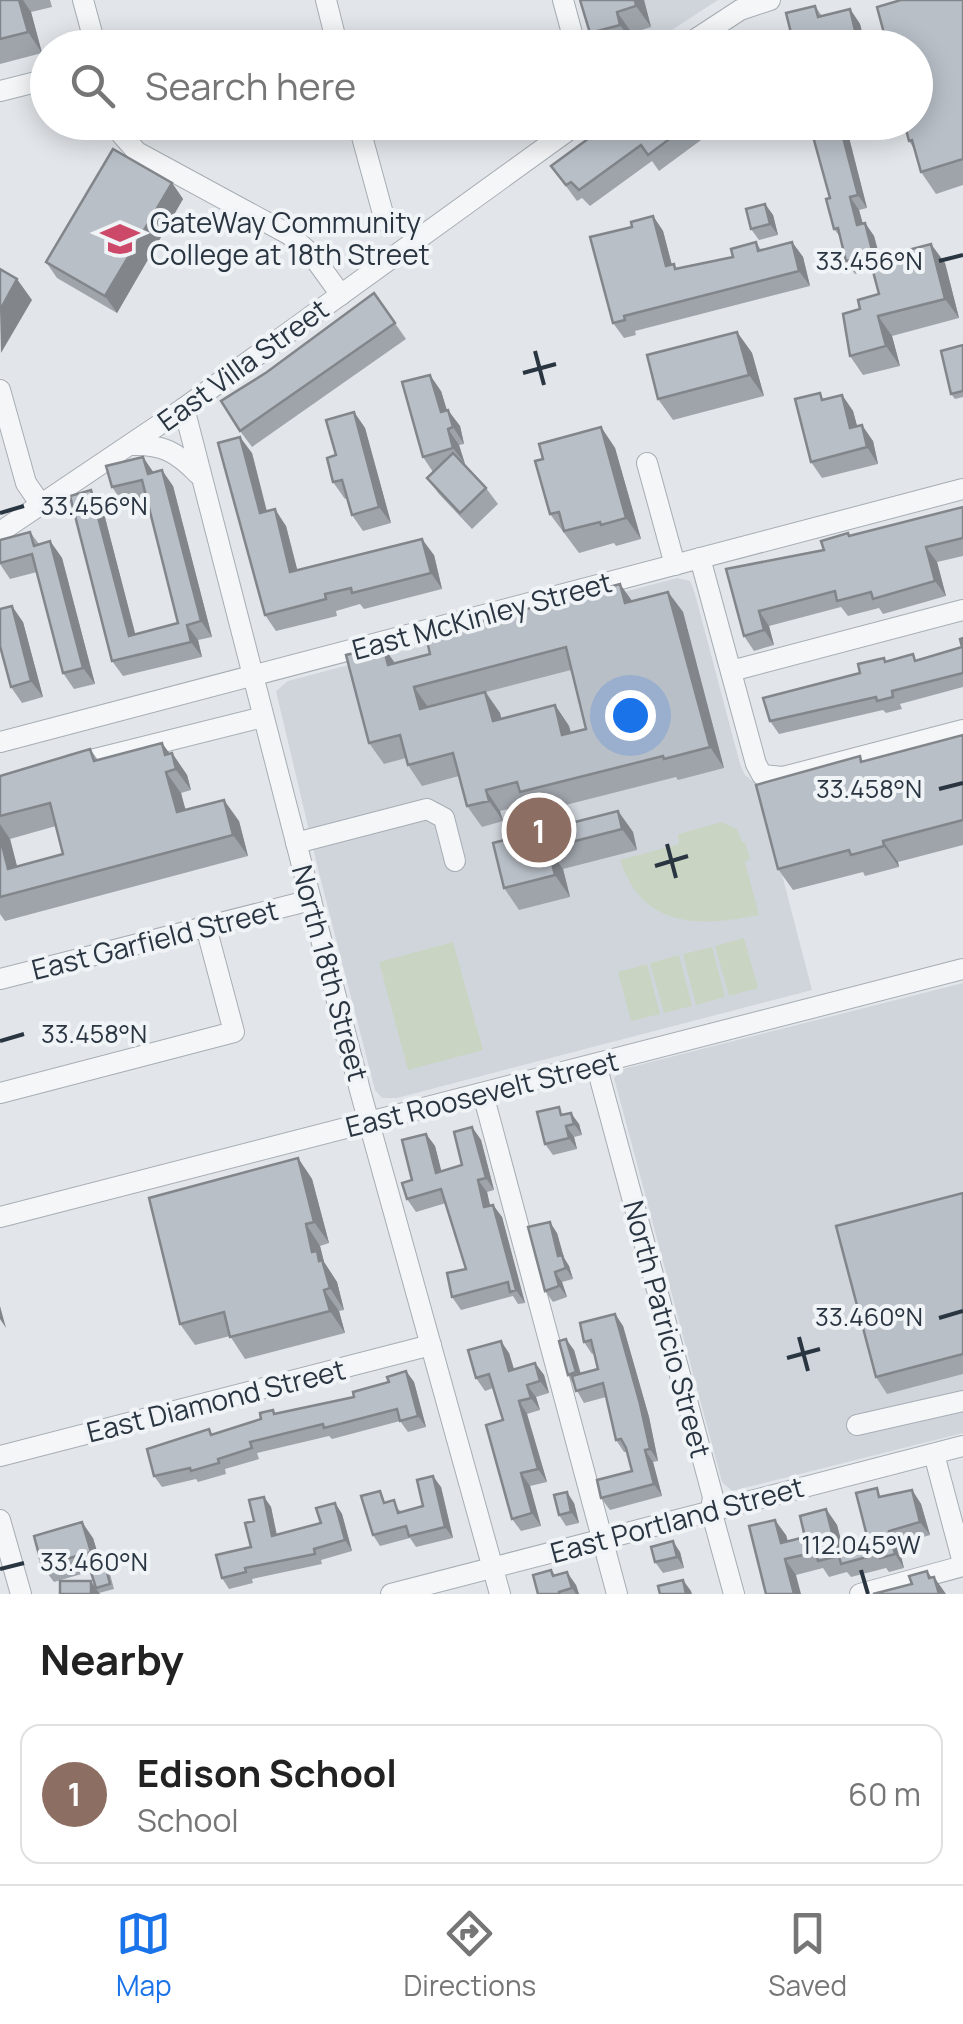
<!DOCTYPE html>
<html lang="en">
<head>
<meta charset="utf-8">
<style>
  :root { --surface:#fff; --page:#f6f6f6; --text:#222; --muted:#767676; --line:#e0e0e0; --accent:#1a73e8 }
  body { margin:0; font-family:Manrope,sans-serif; background:var(--page); color:var(--text) }
  .you { position:absolute; left:630px; top:715px; width:35px; height:35px; margin:-25px; border:8px solid #fff; border-radius:50%; background:#1a73e8; box-shadow:0 0 0 15px #1a73e833 }
  .badge { display:grid; place-items:center; width:65px; height:65px; border-radius:50%; background:var(--accent); color:#fff; font-size:32px; font-weight:700 }
  .pin { position:absolute; translate:-50% -50%; border:5px solid #fff; box-shadow:0 2px 10px #0006 }
  .list { margin:0; padding:0; list-style:none }
  h2 { display:flex; justify-content:space-between; align-items:center; height:130px; margin:0; padding:0 40px; font-size:42px }
  h2 small { font-size:32px; font-weight:400; color:var(--muted) }
  .list li { display:grid; grid-template-columns:65px 1fr auto; gap:30px; align-items:center; box-sizing:border-box; height:140px; margin:0 20px 20px; padding:0 20px; border:2px solid var(--line); border-radius:20px }
  .list b { display:block; font-size:38px; white-space:nowrap }
  .list p { margin:0; font-size:32px; white-space:nowrap; color:var(--muted) }
  .list em { font-size:32px; font-style:normal; color:var(--muted) }
  .icon { flex:none; width:55px; height:55px; fill:none; stroke:currentColor; stroke-width:2; stroke-linecap:round; stroke-linejoin:round }
  .map { position:relative; flex:none; width:963px; height:1594px; overflow:hidden }
  .search { position:absolute; background:var(--surface); box-shadow:0 5px 25px #0003; left:30px; right:30px; top:30px; height:110px; display:flex; align-items:center; gap:25px; box-sizing:border-box; padding:0 35px; border-radius:55px; color:var(--muted); font-size:38px }
  .sheet { height:290px; background:var(--surface) }
  nav { display:flex; justify-content:space-around; align-items:center; box-sizing:border-box; height:140px; border-top:2px solid var(--line); background:var(--surface); font-size:28px; color:var(--muted) }
  nav a { display:grid; justify-items:center; gap:5px }
  nav .on { color:var(--accent) }
  .map>svg:first-child { display:block }
</style>
</head>
<body>
<div class="map">
<svg width="963" height="1594" viewBox="0 0 963 1594">
  <rect width="100%" height="100%" fill="#e2e6ea"/>
  <g fill="#d0d5dc">
    <polygon points="583,0 718,0 644,48 596,47"/>
    <polygon points="677,578 690,581 695,594 740,764 745,775 759,786 812,990 397,1098 382,1098 375,1090 319,873 276,691 288,681"/>
    <polygon points="963,983 963,1433 732,1491 722,1482 614,1078 623,1069"/>
  </g>
  <g fill="#c9d4c3">
    <path d="M722,822L737,829L742,842H745L750,859L745,862L759,915C699,927 643,929 620,860L679,844L678,834Z"/>
    <polygon points="744,938 758,988 729,996 715,946"/>
    <polygon points="453,942 483,1050 408,1070 379,962"/>
    <polygon points="712,947 725,997 696,1005 683,954"/>
    <polygon points="679,955 692,1006 664,1013 650,963"/>
    <polygon points="647,964 660,1014 631,1021 618,972"/>
  </g>
  <g fill="none" stroke-linecap="round" stroke-linejoin="round">
    <g stroke="#a7adb4" stroke-width="22">
      <g id="minor">
        <polyline points="83,0 96,48"/>
        <polyline points="326,0 338,48"/>
        <polyline points="563,0 576,48"/>
        <polyline points="682,48 740,10 770,0"/>
        <polyline points="0,91 48,79"/>
        <polyline points="118,122 122,135 137,152 290,235 312,255 341,295"/>
        <polyline points="358,122 385,221"/>
        <polyline points="0,390 26,483 41,505"/>
        <polyline points="184,408 361,1094 500,1594"/>
        <path d="M132,445C162,444 177,452 198,474"/>
        <polyline points="647,463 675,565"/>
        <polyline points="0,532 184,408 580,122"/>
        <polyline points="700,558 756,764 762,775 783,777 963,730"/>
        <polyline points="731,671 963,610"/>
        <polyline points="0,742 963,489"/>
        <polyline points="71,765 263,717"/>
        <polyline points="296,843 427,809 444,818 455,861"/>
        <polyline points="0,979 311,900"/>
        <polyline points="596,1064 713,1497 711,1510 734,1594"/>
        <polyline points="0,1093 234,1032 206,927"/>
        <polyline points="483,1094 617,1594"/>
        <polyline points="0,1217 963,969"/>
        <polyline points="857,1425 963,1401"/>
        <polyline points="934,1454 963,1563"/>
        <polyline points="0,1456 431,1345"/>
        <polyline points="0,1520 21,1594"/>
        <polyline points="391,1594 963,1446"/>
        <polyline points="860,1594 963,1566"/>
      </g>
    </g>
    <use href="#minor" stroke="#f4f6f8" stroke-width="20"/>
  </g>
  <g fill="#9fa4ab" fill-rule="evenodd">
    <polygon points="0,0 50,0 52,7 31,12 42,53 0,64"/>
    <polygon points="580,0 644,0 651,27 632,33 635,46 629,48 600,48 590,33"/>
    <polygon points="963,0 963,185 936,194 921,172 915,150 909,141"/>
    <polygon points="815,6 822,16 850,9 860,24 866,48 800,48 792,37"/>
    <polygon points="611,122 705,122 712,132 659,171 652,161 590,206 582,198 577,201 551,166"/>
    <polygon points="710,122 745,122 745,125 716,131"/>
    <polygon points="809,122 845,122 867,208 859,210 863,223 865,223 874,236 880,257 945,263 959,318 892,336 900,366 863,375 850,356 860,309 879,294 872,270 855,274 846,261 841,238 834,229 830,198"/>
    <polygon points="172,183 183,199 117,313 57,278 46,262"/>
    <polygon points="765,204 773,215 778,235 759,240 751,229"/>
    <polygon points="653,216 663,231 672,265 674,264 677,269 733,257 756,242 761,250 792,242 803,257 810,286 635,331 636,335 624,338 613,323 632,227"/>
    <polygon points="374,293 406,339 252,447 240,431"/>
    <polygon points="737,332 752,353 764,396 673,420 658,399"/>
    <polygon points="963,345 963,397 955,399 951,394"/>
    <polygon points="441,391 447,410 460,426 464,444 459,445 465,464 486,488 498,504 472,529 439,494 427,478 433,472 423,457"/>
    <polygon points="842,395 853,411 857,426 873,441 878,464 822,478 811,462 825,399"/>
    <polygon points="354,412 365,428 391,523 363,531 352,515 347,498 345,499 333,482 336,455"/>
    <polygon points="601,427 615,448 641,539 616,546 614,543 579,553 550,514 543,459"/>
    <polygon points="252,453 267,511 286,526 297,570 434,555 442,589 364,609 360,604 336,611 337,616 276,631 265,615"/>
    <polygon points="154,472 173,486 212,637 198,640 202,657 123,676 112,661 91,490 102,506 135,634 178,623 146,497 123,503 112,487"/>
    <polygon points="963,507 963,556 937,562 946,596 883,614 879,608 848,616 841,607 769,626 774,645 754,651 744,636 726,569 824,550 850,536"/>
    <polygon points="30,532 39,544 50,541 62,558 95,684 74,689 63,673 37,572 10,579 0,564 0,540"/>
    <path d="M668,592L683,612L724,768L678,780L676,777L534,813L527,804L500,811L503,821L482,827L467,806L459,776L422,786L408,765L406,758L384,764L369,743L395,663ZM571,670L586,729L571,733L569,726L555,705L501,719L500,713L486,692Z"/>
    <polygon points="23,622 43,697 22,703 11,687"/>
    <polygon points="963,638 963,687 900,704 902,709 886,713 883,710 779,734 770,721 860,673 886,662 918,660 962,647"/>
    <polygon points="963,735 963,845 898,862 899,867 865,876 863,872 793,890 778,869 860,756 863,761"/>
    <path d="M162,743L170,754L172,753L187,775L191,790L181,793L185,810L239,821L248,856L5,921L0,914V776L90,749L98,760ZM56,826L63,854L17,866L10,839Z"/>
    <polygon points="618,811 633,832 637,850 563,869 570,897 519,910 504,888 493,843"/>
    <polygon points="564,1114 579,1124 582,1135 574,1137 577,1149 553,1155 545,1144"/>
    <polygon points="472,1127 481,1140 494,1190 487,1192 490,1205 493,1205 502,1217 525,1303 518,1304 513,1296 461,1310 452,1297 466,1269 446,1203 416,1212 407,1199 426,1134 435,1146 441,1171 462,1165"/>
    <polygon points="298,1158 312,1179 329,1243 320,1246 324,1262 337,1282 344,1310 339,1311 345,1333 245,1359 230,1336 195,1345 180,1324"/>
    <polygon points="963,1193 963,1374 887,1394 876,1377"/>
    <polygon points="557,1233 564,1258 569,1266 573,1279 562,1282 567,1297 553,1302 545,1291"/>
    <polygon points="615,1314 623,1326 649,1417 658,1461 653,1462 662,1496 610,1510 601,1498 632,1471 627,1452 624,1452 616,1440 606,1397 584,1403 568,1375 574,1350 581,1374 598,1369 594,1353 592,1354 584,1342"/>
    <polygon points="509,1353 514,1369 535,1363 544,1375 549,1393 536,1397 540,1410 527,1414 547,1482 530,1486 541,1526 521,1531 512,1519 503,1420 493,1388 485,1391 476,1378"/>
    <polygon points="406,1371 414,1382 426,1427 408,1432 400,1421 332,1439 329,1436 257,1453 259,1459 225,1469 226,1474 198,1482 196,1479 162,1487 154,1476 213,1434 261,1419 275,1414 354,1397 389,1382"/>
    <polygon points="441,1487 453,1538 416,1547 410,1538 380,1546 373,1535 388,1502 402,1512 423,1506"/>
    <polygon points="912,1490 921,1504 930,1535 898,1545 904,1568 889,1572 886,1568 851,1577 847,1572 829,1577 823,1568 796,1575 766,1594 786,1535 788,1541 805,1537 826,1509 837,1525 842,1546 868,1540 883,1496"/>
    <polygon points="264,1497 271,1507 277,1535 321,1523 335,1503 342,1514 352,1551 321,1560 322,1564 252,1579 253,1583 229,1589 222,1578 251,1547 254,1521"/>
    <polygon points="574,1503 579,1523 566,1526 559,1515"/>
    <polygon points="93,1538 102,1568 54,1582 42,1566"/>
    <polygon points="680,1552 684,1568 663,1573 655,1562"/>
    <polygon points="551,1570 555,1575 576,1585 579,1594 538,1594"/>
    <polygon points="110,1574 114,1589 99,1593 94,1585"/>
  </g>
  <g fill="#82868b">
    <polygon points="19,0 23,0 31,12 42,53 28,32"/>
    <polygon points="635,0 644,0 651,27 636,6"/>
    <polygon points="850,9 860,24 866,48 859,48"/>
    <polygon points="617,12 632,33 635,46 620,25"/>
    <polygon points="839,122 845,122 867,208 858,195"/>
    <polygon points="172,183 183,199 117,313 105,296"/>
    <polygon points="850,197 859,210 866,238 857,225"/>
    <polygon points="765,204 773,215 778,235 770,224"/>
    <polygon points="653,216 663,231 676,281 666,266"/>
    <polygon points="865,223 874,236 882,267 873,254"/>
    <polygon points="792,242 803,257 810,286 799,271"/>
    <polygon points="931,244 945,263 959,318 945,299"/>
    <polygon points="17,279 32,300 1,353 0,310"/>
    <polygon points="878,316 892,336 900,366 886,346"/>
    <polygon points="737,332 752,353 764,396 749,375"/>
    <polygon points="430,375 441,391 452,428 441,412"/>
    <polygon points="842,395 853,411 862,444 850,428"/>
    <polygon points="448,410 460,426 464,444 453,427"/>
    <polygon points="354,412 365,428 391,523 379,507"/>
    <polygon points="862,425 873,441 878,464 867,447"/>
    <polygon points="601,427 615,448 641,539 626,518"/>
    <polygon points="448,429 459,445 465,464 453,448"/>
    <polygon points="240,437 252,453 271,529 260,513"/>
    <polygon points="143,457 154,473 148,474"/>
    <polygon points="162,470 173,486 212,637 201,621"/>
    <polygon points="91,490 102,506 140,652 129,636"/>
    <polygon points="275,509 286,526 302,588 290,572"/>
    <polygon points="422,539 434,555 442,589 431,573"/>
    <polygon points="50,541 62,558 95,684 83,668"/>
    <polygon points="926,547 937,562 946,596 935,581"/>
    <polygon points="620,584 635,605 625,603"/>
    <polygon points="668,592 683,612 724,768 710,747"/>
    <polygon points="12,606 23,622 43,697 31,681"/>
    <polygon points="759,611 769,626 774,645 764,630"/>
    <polygon points="187,625 198,640 202,657 191,642"/>
    <polygon points="383,646 397,666 388,665"/>
    <polygon points="414,687 428,707 420,709"/>
    <polygon points="485,692 500,713 507,742 493,721"/>
    <polygon points="555,705 569,726 577,755 562,735"/>
    <polygon points="162,743 174,760 172,753 187,775 191,790 165,755"/>
    <polygon points="166,772 181,793 192,833 177,812"/>
    <polygon points="486,790 500,811 503,821 489,801"/>
    <polygon points="224,800 239,821 248,856 233,835"/>
    <polygon points="618,811 633,832 637,850 622,829"/>
    <polygon points="0,824 10,839 23,890 8,869 0,837"/>
    <polygon points="883,841 898,862 899,867 884,846"/>
    <polygon points="548,848 563,869 570,897 555,875"/>
    <polygon points="571,1113 579,1124 582,1135 574,1124"/>
    <polygon points="566,1126 574,1137 577,1149 569,1138"/>
    <polygon points="472,1127 481,1140 494,1190 486,1178"/>
    <polygon points="426,1134 435,1146 445,1185 436,1173"/>
    <polygon points="298,1158 312,1179 329,1243 314,1222"/>
    <polygon points="478,1180 487,1192 493,1219 484,1207"/>
    <polygon points="493,1205 502,1217 525,1303 516,1290"/>
    <polygon points="550,1222 557,1233 564,1258 569,1266 573,1279 558,1256"/>
    <polygon points="306,1224 320,1246 324,1262 337,1282 344,1310 330,1288 312,1252"/>
    <polygon points="555,1272 562,1282 567,1297 559,1286"/>
    <polygon points="324,1290 339,1311 345,1333 330,1311"/>
    <polygon points="0,1306 6,1328 0,1319"/>
    <polygon points="615,1314 623,1326 649,1417 658,1461 650,1449"/>
    <polygon points="566,1339 574,1350 583,1383 576,1372"/>
    <polygon points="501,1341 509,1353 518,1383 509,1371"/>
    <polygon points="535,1363 544,1375 549,1393 540,1381"/>
    <polygon points="406,1371 414,1382 426,1427 418,1416"/>
    <polygon points="527,1385 536,1397 540,1410 531,1398"/>
    <polygon points="519,1401 527,1414 547,1482 538,1469"/>
    <polygon points="645,1450 653,1462 662,1496 654,1484"/>
    <polygon points="521,1473 530,1486 541,1526 532,1513"/>
    <polygon points="433,1476 441,1487 453,1538 445,1527"/>
    <polygon points="912,1490 921,1504 930,1535 920,1522"/>
    <polygon points="567,1492 574,1503 579,1523 571,1512"/>
    <polygon points="264,1497 271,1507 279,1547 272,1536"/>
    <polygon points="335,1503 342,1514 352,1551 345,1540"/>
    <polygon points="826,1509 837,1525 847,1562 843,1563 838,1556"/>
    <polygon points="775,1520 786,1535 792,1559 781,1543"/>
    <polygon points="82,1522 93,1538 102,1568 91,1552"/>
    <polygon points="889,1531 898,1545 904,1568 895,1554"/>
    <polygon points="673,1541 680,1552 684,1568 677,1557"/>
    <polygon points="785,1559 796,1575 801,1594 794,1594"/>
    <polygon points="927,1571 937,1585 934,1577 946,1594 939,1594 929,1578"/>
    <polygon points="567,1572 576,1585 579,1594 576,1594 572,1588"/>
    <polygon points="683,1580 691,1591 692,1594 686,1594"/>
    <polygon points="91,1581 100,1594 91,1594"/>
  </g>
  <g fill="#b9bfc7" stroke="#82868b" stroke-width="2.5" fill-rule="evenodd">
    <polygon points="0,0 19,0 28,32 0,39"/>
    <polygon points="580,0 635,0 636,6 617,12 620,25 590,33"/>
    <polygon points="901,0 963,0 963,159 921,172 912,140 909,141 904,122 916,122 916,48 888,48 877,7"/>
    <polygon points="815,6 818,17 850,9 859,48 810,48 806,33 792,37 786,13"/>
    <polygon points="611,122 692,122 648,155 641,145 579,190 571,182 566,185 551,166"/>
    <polygon points="809,122 839,122 858,195 850,197 857,225 865,223 873,254 846,261 838,228 834,229 826,199 830,198"/>
    <polygon points="113,149 172,183 105,296 46,262"/>
    <polygon points="765,204 770,224 751,229 746,209"/>
    <polygon points="653,216 666,266 674,264 675,269 733,257 731,249 756,242 758,251 792,242 799,271 624,316 625,320 613,323 590,237 632,227 631,222"/>
    <polygon points="931,244 945,299 878,316 886,346 850,356 843,314 860,309 858,300 879,294 870,260"/>
    <polygon points="0,269 17,279 0,310"/>
    <polygon points="374,293 395,323 240,431 221,401 267,372"/>
    <polygon points="737,332 749,375 658,399 647,355"/>
    <polygon points="963,345 963,391 951,394 941,351"/>
    <polygon points="430,375 441,412 448,410 453,427 448,429 453,448 423,457 402,382"/>
    <polygon points="820,393 822,400 842,395 850,428 862,425 867,447 811,462 795,399"/>
    <polygon points="354,412 379,507 352,515 342,480 333,482 327,458 336,455 326,420"/>
    <polygon points="601,427 626,518 601,525 600,522 564,531 559,512 550,514 535,461 543,459 539,444"/>
    <polygon points="240,437 260,513 275,509 290,572 422,539 431,573 352,593 351,588 325,594 326,599 265,615 218,443"/>
    <polygon points="453,453 486,488 460,513 427,478"/>
    <polygon points="143,457 148,474 162,470 201,621 187,625 191,642 112,661 70,496 91,490 129,636 178,623 142,480 112,487 106,466"/>
    <polygon points="963,507 963,538 926,547 935,581 873,599 871,592 837,601 835,591 759,611 764,630 744,636 726,569 824,550 821,541 848,533 849,536"/>
    <polygon points="30,532 34,546 50,541 83,668 63,673 32,554 0,563 0,540"/>
    <path d="M620,584L625,603L668,592L710,747L664,759L663,756L520,792L517,782L486,790L489,801L467,806L453,753L408,765L400,735L369,743L346,655L383,646L388,665L430,654L426,636ZM566,647L586,729L562,735L555,705L493,721L485,692L420,709L414,687Z"/>
    <polygon points="12,606 31,681 11,687 0,646 0,609"/>
    <polygon points="963,638 963,673 892,691 893,697 877,701 876,697 770,721 763,698 860,673 858,664 884,658 885,662 913,654 915,661 962,647 960,639"/>
    <polygon points="963,735 963,820 883,841 884,846 851,855 849,850 778,869 756,785 860,756 861,762"/>
    <polygon points="162,743 165,755 172,753 176,769 166,772 177,812 224,800 233,835 0,897 0,837 8,869 63,854 50,803 0,816 0,776 90,749 94,761"/>
    <polygon points="618,811 622,829 548,848 555,875 504,888 493,843"/>
    <polygon points="559,1107 561,1115 571,1113 574,1124 566,1126 569,1138 545,1144 537,1112"/>
    <polygon points="472,1127 486,1178 478,1180 484,1207 493,1205 516,1290 510,1292 508,1282 452,1297 447,1273 466,1269 441,1189 407,1199 402,1183 412,1180 402,1140 426,1134 436,1173 462,1165 454,1132"/>
    <polygon points="298,1158 314,1222 306,1224 312,1252 317,1251 319,1261 322,1260 330,1288 324,1290 330,1311 230,1337 224,1312 180,1324 149,1198"/>
    <polygon points="963,1193 963,1354 876,1377 836,1226"/>
    <polygon points="550,1222 558,1256 562,1255 566,1268 555,1272 559,1286 545,1291 528,1227"/>
    <polygon points="615,1314 640,1404 650,1449 645,1450 654,1484 601,1498 597,1480 632,1471 626,1448 621,1439 616,1440 603,1383 576,1391 572,1376 598,1369 591,1340 584,1342 580,1323"/>
    <polygon points="566,1339 576,1372 568,1375 559,1341"/>
    <polygon points="501,1341 509,1371 535,1363 540,1381 527,1385 531,1398 519,1401 538,1469 521,1473 532,1513 512,1519 486,1425 503,1420 489,1374 476,1378 468,1350"/>
    <polygon points="406,1371 418,1416 400,1421 397,1409 324,1428 323,1424 250,1442 252,1448 218,1459 219,1463 191,1471 190,1468 154,1476 147,1449 209,1429 211,1435 261,1419 260,1413 273,1410 274,1414 354,1397 353,1392 389,1382 387,1377"/>
    <polygon points="433,1476 445,1527 409,1536 406,1526 373,1535 361,1496 380,1491 384,1503 394,1500 398,1513 423,1506 417,1480"/>
    <polygon points="877,1488 879,1497 912,1490 920,1522 889,1531 895,1554 880,1558 878,1554 841,1564 837,1548 868,1540 856,1493"/>
    <polygon points="567,1492 571,1512 559,1515 554,1495"/>
    <polygon points="264,1497 272,1536 321,1523 316,1508 335,1503 345,1540 314,1549 315,1554 245,1568 246,1572 222,1578 216,1555 251,1547 245,1523 254,1521 249,1500"/>
    <polygon points="826,1509 838,1556 818,1561 816,1552 785,1559 794,1594 766,1594 749,1526 775,1520 781,1543 805,1537 800,1516"/>
    <polygon points="82,1522 91,1552 42,1566 34,1536"/>
    <polygon points="673,1541 677,1557 655,1562 651,1547"/>
    <polygon points="106,1568 110,1584 96,1588 91,1572"/>
    <polygon points="551,1570 553,1576 567,1572 572,1588 559,1592 559,1594 538,1594 533,1575"/>
    <polygon points="927,1571 929,1578 934,1577 939,1594 873,1594 912,1584 909,1576"/>
    <polygon points="683,1580 686,1594 660,1594 658,1586"/>
    <rect x="60" y="1581" width="31" height="13"/>
  </g>
  <path fill="none" stroke="#2a3542" stroke-width="4" d="M939,261L963,255M535,351L544,385M523,373L556,364M0,513L24,506M939,789L963,783M667,844L676,878M655,866L688,856M0,1041L24,1034M939,1318L963,1311M799,1337L808,1371M787,1358L820,1349M0,1569L24,1563M861,1570L868,1594"/>
  <defs>
    <g id="university-bare" transform="scale(3)"><path d="M0-5L7-2L0 1L-7-2ZM-4 1L0 2.5L4 1V4Q0 6-4 4Z" fill="#cd496a" stroke="#f1f4f7" stroke-width="2.5" paint-order="stroke"/></g>
  </defs>
  <g fill-rule="evenodd">
    <use href="#university-bare" x="120" y="239"/>
  </g>
  <g text-anchor="middle" stroke-width="8" stroke-linejoin="round" paint-order="stroke">
    <g font-size="28" fill="#2a3542" stroke="#f1f4f7" text-anchor="start">
      <text x="150" y="233">GateWay Community<tspan x="150" dy="32">College at 18th Street</tspan></text>
    </g>
    <g font-size="28" fill="#2a3542" stroke="#f1f4f7">
      <text transform="translate(243 365) rotate(-36)" y="10">East Villa Street</text>
      <text transform="translate(482 616) rotate(-15)" y="10">East McKinley Street</text>
      <text transform="translate(155 940) rotate(-14)" y="10">East Garfield Street</text>
      <text transform="translate(330 973) rotate(75)" y="10">North 18th Street</text>
      <text transform="translate(482 1094) rotate(-14)" y="10">East Roosevelt Street</text>
      <text transform="translate(667 1329) rotate(75)" y="10">North Patricio Street</text>
      <text transform="translate(216 1401) rotate(-14)" y="10">East Diamond Street</text>
      <text transform="translate(677 1520) rotate(-15)" y="10">East Portland Street</text>
    </g>
  </g>
  <g font-size="25" text-anchor="middle" fill="#2a3542" stroke="#f1f4f7" stroke-width="8" stroke-linejoin="round" paint-order="stroke">
    <text x="869" y="270">33.456°N</text>
    <text x="94" y="515">33.456°N</text>
    <text x="869" y="798">33.458°N</text>
    <text x="94" y="1043">33.458°N</text>
    <text x="869" y="1326">33.460°N</text>
    <text x="861" y="1554">112.045°W</text>
    <text x="94" y="1571">33.460°N</text>
  </g>
</svg>
<div class="you"></div>
<div class="pin badge" style="left:539px;top:830px;background:#8d6e63">1</div>
<div class="search"><svg class="icon" aria-label="search" viewBox="0 0 24 24"><circle cx="10" cy="10" r="6"/><path d="M15 15l6 6"/></svg>Search here</div>
</div>
<section class="sheet">
<h2>Nearby<small></small></h2>
<ul class="list">
<li><span class="badge" style="background:#8d6e63">1</span><div><b>Edison School</b><p>School</p></div><em>60 m</em></li>
</ul>
</section>
<nav>
<a class="on"><svg class="icon" aria-label="map" viewBox="0 0 24 24"><path d="M3 6l6-2 6 2 6-2v14l-6 2-6-2-6 2zM9 4v14M15 6v14"/></svg>Map</a>
<a><svg class="icon" aria-label="directions" viewBox="0 0 24 24"><path d="M12 3l9 9-9 9-9-9zM9 14v-3h6M13 9l2 2-2 2"/></svg>Directions</a>
<a><svg class="icon" aria-label="saved" viewBox="0 0 24 24"><path d="M7 4h10v16l-5-4-5 4z"/></svg>Saved</a>
</nav>
</body>
</html>
